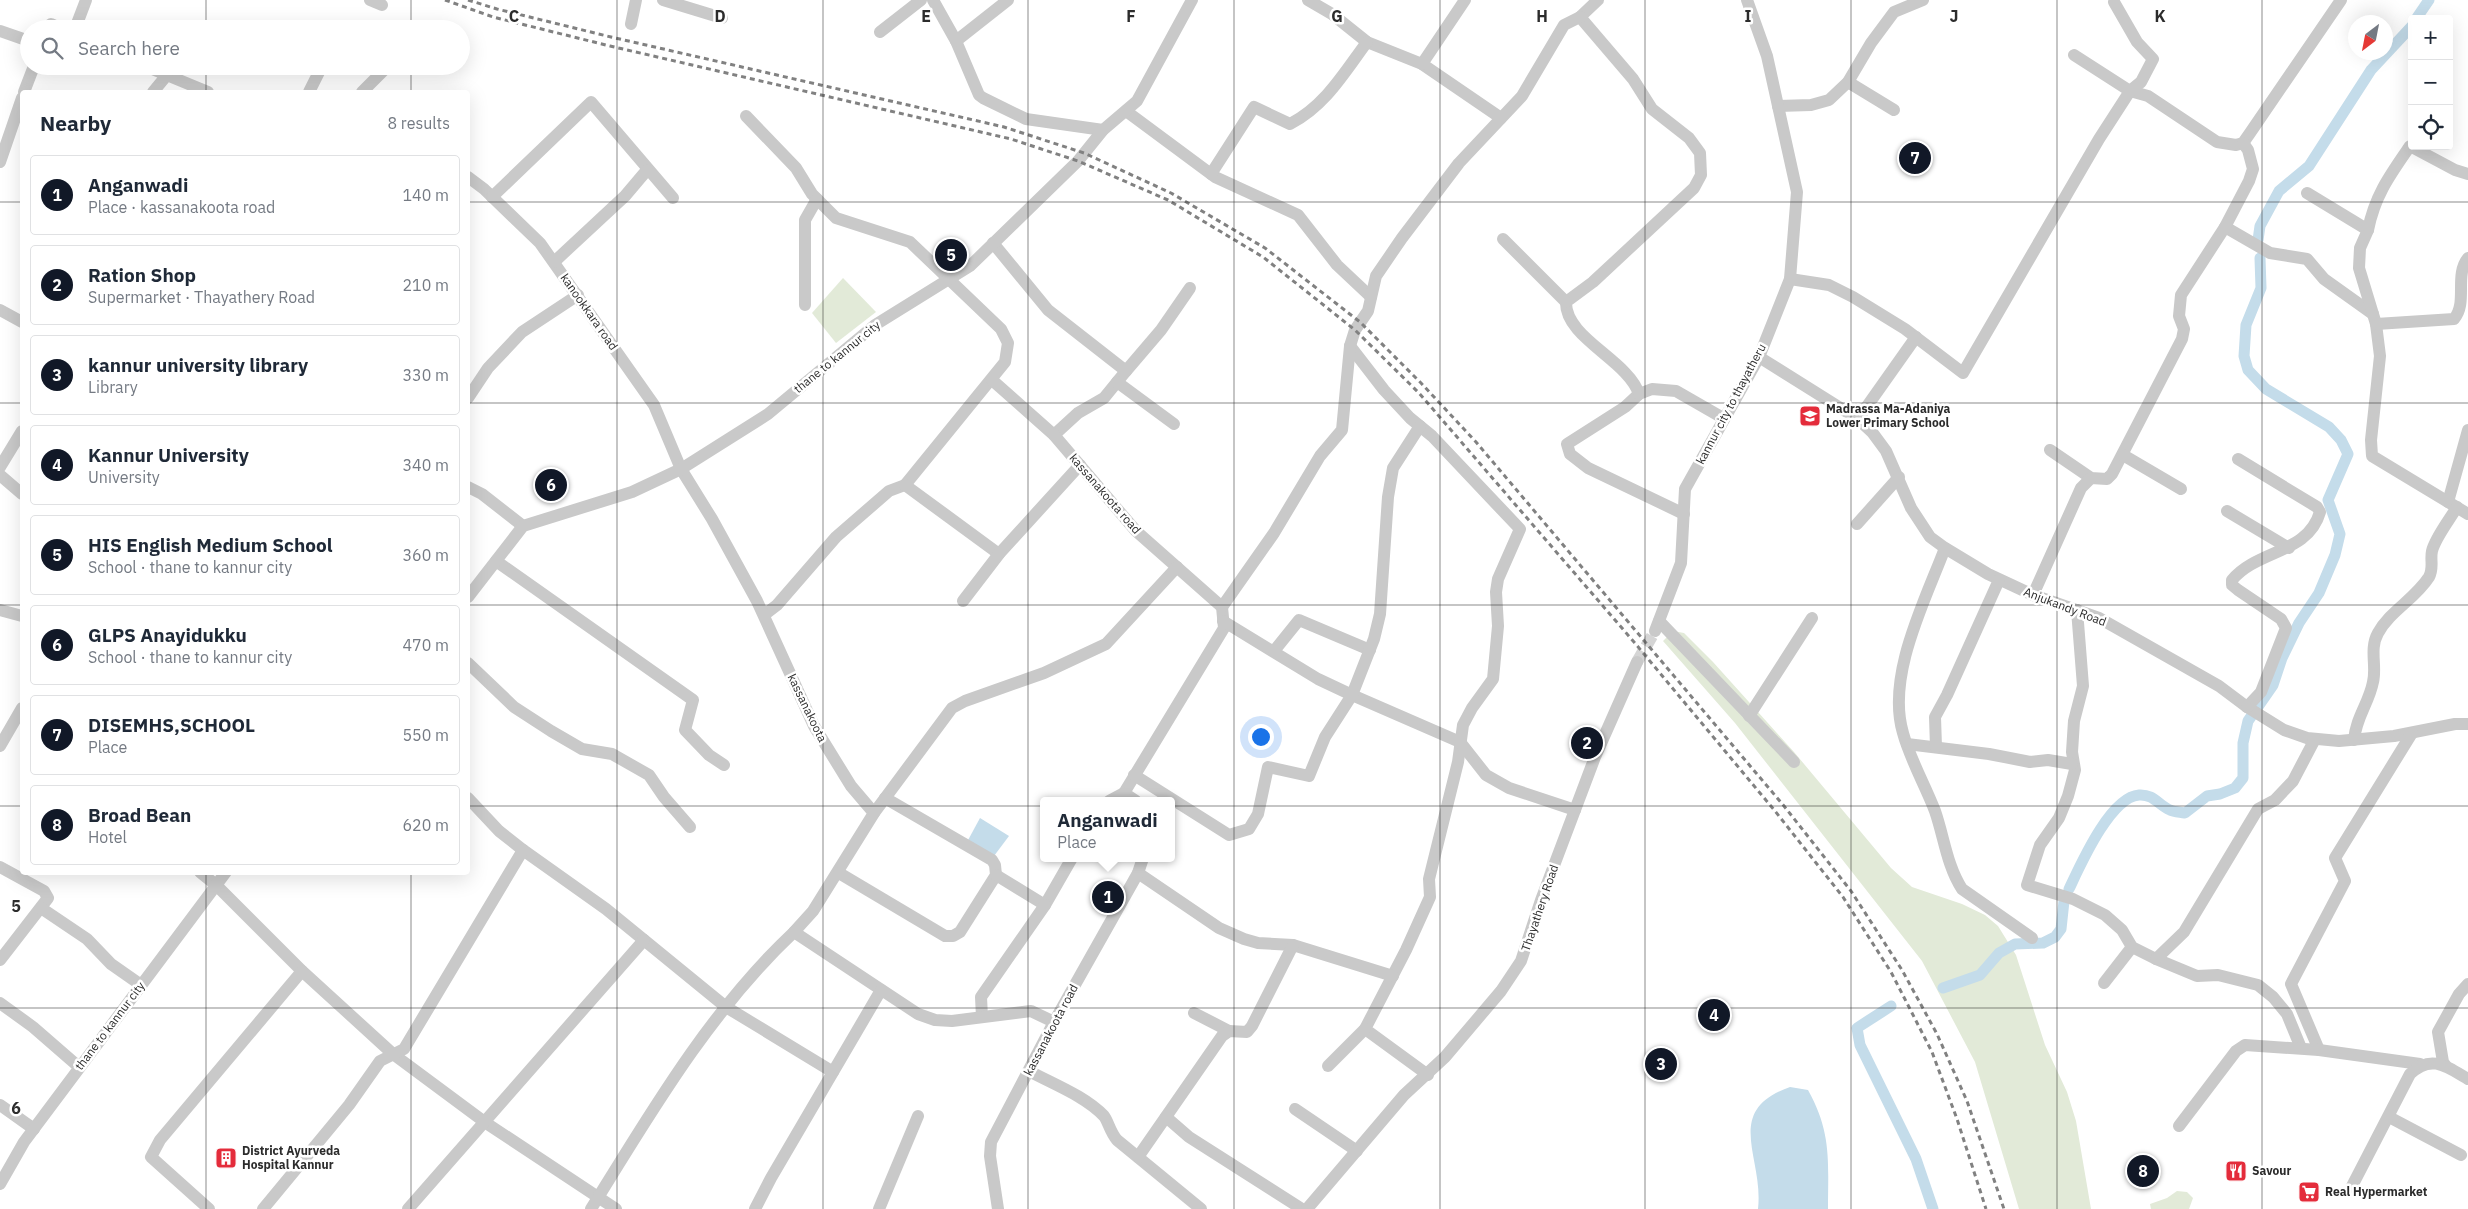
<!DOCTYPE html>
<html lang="en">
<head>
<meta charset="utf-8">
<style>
  :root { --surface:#fff; --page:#f2f2f3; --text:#1f2937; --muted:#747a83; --line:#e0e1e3; --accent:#111827 }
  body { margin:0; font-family:"IBM Plex Sans",sans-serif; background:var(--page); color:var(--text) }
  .controls { position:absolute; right:15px; top:15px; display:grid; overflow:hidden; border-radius:5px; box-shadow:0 5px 20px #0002 }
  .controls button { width:45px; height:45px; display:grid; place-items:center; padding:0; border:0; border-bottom:1px solid var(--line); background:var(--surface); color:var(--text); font:25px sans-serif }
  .compass { position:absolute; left:2348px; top:15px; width:45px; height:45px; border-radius:50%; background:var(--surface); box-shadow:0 5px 20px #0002; rotate:212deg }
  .you { position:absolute; left:1260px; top:736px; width:18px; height:18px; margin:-12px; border:4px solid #fff; border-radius:50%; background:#1a73e8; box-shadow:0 0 0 8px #1a73e833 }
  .badge { display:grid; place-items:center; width:32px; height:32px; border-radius:50%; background:var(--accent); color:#fff; font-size:16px; font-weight:700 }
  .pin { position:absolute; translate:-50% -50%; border:2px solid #fff; box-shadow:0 1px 5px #0006 }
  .popup { position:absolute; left:1040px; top:797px; width:135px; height:65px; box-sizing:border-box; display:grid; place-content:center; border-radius:5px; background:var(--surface); filter:drop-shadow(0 1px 4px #0005); font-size:16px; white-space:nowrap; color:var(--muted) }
  .popup b { font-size:19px; color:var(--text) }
  .popup::after { content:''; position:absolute; left:50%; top:100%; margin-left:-10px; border:10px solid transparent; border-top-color:var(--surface) }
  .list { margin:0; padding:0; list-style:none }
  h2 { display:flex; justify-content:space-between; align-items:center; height:65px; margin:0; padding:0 20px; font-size:21px }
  h2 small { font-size:16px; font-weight:400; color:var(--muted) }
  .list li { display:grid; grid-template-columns:32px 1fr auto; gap:15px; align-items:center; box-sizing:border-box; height:80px; margin:0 10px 10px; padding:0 10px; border:1px solid var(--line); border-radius:5px }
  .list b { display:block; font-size:19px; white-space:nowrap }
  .list p { margin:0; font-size:16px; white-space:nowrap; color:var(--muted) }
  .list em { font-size:16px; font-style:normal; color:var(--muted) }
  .icon { flex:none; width:28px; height:28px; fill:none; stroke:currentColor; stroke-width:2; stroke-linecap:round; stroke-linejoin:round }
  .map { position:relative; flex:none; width:2468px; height:1209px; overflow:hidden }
  .search { position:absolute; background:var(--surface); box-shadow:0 5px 20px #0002; left:20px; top:20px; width:450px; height:55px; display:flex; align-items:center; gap:12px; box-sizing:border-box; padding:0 18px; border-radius:28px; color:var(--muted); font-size:19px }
  .panel { position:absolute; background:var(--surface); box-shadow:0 5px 20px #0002; left:20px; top:90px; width:450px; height:785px; border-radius:5px }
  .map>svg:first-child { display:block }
</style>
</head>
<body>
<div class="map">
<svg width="2468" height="1209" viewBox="0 0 2468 1209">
  <rect width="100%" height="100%" fill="#fff"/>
  <g fill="#e2ead8">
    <polygon points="843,278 876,312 836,343 812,313"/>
    <polygon points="1673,631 1684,633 1713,662 1794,752 1891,868 1912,887 1962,904 1985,915 1998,926 2016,955 2045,1045 2067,1092 2076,1121 2091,1209 2019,1209 1975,1062 1922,961 1735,723 1663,641"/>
    <polygon points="2177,1191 2187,1192 2193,1198 2189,1209 2151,1209 2150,1204 2167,1198"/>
  </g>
  <g fill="#c4dcea">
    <polygon points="980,818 1009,836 994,856 967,842"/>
    <path d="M1790,1087L1808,1090C1832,1133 1828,1162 1828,1209H1758C1764,1157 1722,1111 1790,1087Z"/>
  </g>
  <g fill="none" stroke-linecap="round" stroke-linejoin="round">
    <g stroke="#c4dcea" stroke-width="11">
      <polyline points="2416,19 2429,0"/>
      <polyline points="2258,240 2260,226 2279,191 2309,166 2371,70 2412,26"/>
      <path d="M2069,889C2080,866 2110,797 2139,795C2154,794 2158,805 2170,810C2174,812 2180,812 2185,813L2207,796L2220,794L2235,788L2243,778V743L2248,721L2273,685L2282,658L2299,623L2319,593L2335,555L2340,534L2328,500L2348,454L2341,440L2329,427L2266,389L2248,370L2244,356L2246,325L2261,288L2260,258"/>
      <polyline points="1943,988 1980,975 1999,953 2015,944 2043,943 2055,937 2061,929 2064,901"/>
      <polyline points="1891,1006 1857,1028 1860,1045 1916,1159 1933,1209"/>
    </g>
    <polyline stroke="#d5d5d5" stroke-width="12" stroke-dasharray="12 6" stroke-linecap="butt" points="1637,662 1655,631"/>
    <g stroke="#c9c9c9" stroke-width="12">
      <polyline points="370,0 382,5"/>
      <polyline points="663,0 722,18"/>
      <polyline points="933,0 956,41 979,95 983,98 1026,119 1103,130"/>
      <polyline points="1308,0 1332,14 1367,42 1422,64 1501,118"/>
      <path d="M1598,0L1580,17L1633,79L1652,109L1689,138L1700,153L1701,175L1694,188L1593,282L1566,302C1565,338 1628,360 1639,394L1625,407L1567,444L1570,454L1588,468L1684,514"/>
      <polyline points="631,24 636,0"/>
      <polyline points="49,29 51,24 62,29"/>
      <polyline points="75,29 86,0"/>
      <polyline points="0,31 29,41"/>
      <polyline points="880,32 921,0"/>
      <polyline points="956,41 1008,0"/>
      <polyline points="2074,55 2130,91 2148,96 2217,142 2236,145 2243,143 2250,133 2341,0"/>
      <polyline points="1422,64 1465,0"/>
      <polyline points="145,66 208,92"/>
      <polyline points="1848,82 1894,110"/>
      <polyline points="24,92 34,66"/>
      <polyline points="153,92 167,75"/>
      <polyline points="309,92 322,66"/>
      <polyline points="362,92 388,66"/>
      <polyline points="1778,106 1811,105 1829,100 1848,82 1871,43 1894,12 1923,0"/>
      <polyline points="1126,111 1215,177 1298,215 1337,265 1371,297"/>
      <polyline points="746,116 796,168 812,194 836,218 910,242 1001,329 1008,343 1005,362 905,485 889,491 836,537 777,605 764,615"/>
      <polyline points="0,162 22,98"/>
      <path d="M1211,174L1254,107L1290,124C1325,106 1344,73 1367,42"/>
      <polyline points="468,177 484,189 540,243 654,405 681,469 712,519 757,601 814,726 851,786 874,813 813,911 794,932"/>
      <path d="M2307,193L2368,230C2375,195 2390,175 2410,146L2455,170L2468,174"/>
      <polyline points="492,197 591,102 673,198"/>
      <polyline points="2225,227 2270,253 2307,259 2324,279 2373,314"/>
      <polyline points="2368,230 2360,248 2359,268 2376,324 2380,356 2371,440 2372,456 2468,514"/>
      <polyline points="1503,239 1566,302"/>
      <polyline points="993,243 1048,310 1126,371 1104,398 1078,413 1054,435"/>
      <polyline points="554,262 625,196 647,170"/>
      <polyline points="1790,279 1829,285 1853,297 1905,329 1963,373 2099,139 2130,91 2141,82 2153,59 2137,42 2114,2"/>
      <polyline points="805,305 805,220 817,199"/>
      <polyline points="0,310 22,322"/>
      <path d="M2376,324L2454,319C2468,303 2454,275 2468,258"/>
      <polyline points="1350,346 1384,390 1410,418 1432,436 1520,529 1498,579 1496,592 1498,626 1493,679 1472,708 1463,725 1458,762 1429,879 1430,897 1406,950 1365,1029 1428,1075"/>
      <polyline points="1759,357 1858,419 1872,432 1886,451 1911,508 1930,537 1945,548 1988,574 2033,595 2099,618 2219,686 2247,707 2284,730 2307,738 2339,741 2394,736 2455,724 2468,724"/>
      <polyline points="1126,371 1161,330 1190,288"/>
      <polyline points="992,380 1054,435 1136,531 1222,607 1224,628 1124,793 1136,801"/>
      <polyline points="1117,382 1174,424"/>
      <polyline points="1639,394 1652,389 1676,391 1723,418"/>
      <polyline points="468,398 488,368 522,332 578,295"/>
      <polyline points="1858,419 1916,337"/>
      <polyline points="2050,450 2091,478 2107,479 2112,474 2182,339 2184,329 2179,316 2181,295 2225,227 2249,181 2253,169 2248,150 2243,143"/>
      <polyline points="2123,455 2181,489"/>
      <path d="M2238,459L2317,507L2320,512C2308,554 2258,549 2232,580V585L2238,590L2281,619L2286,628L2261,692L2247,707"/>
      <polyline points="0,467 22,431"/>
      <polyline points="0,475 22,494"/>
      <polyline points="905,485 999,554"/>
      <polyline points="468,487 482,494 523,526"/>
      <polyline points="2448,502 2468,430"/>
      <polyline points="2227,511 2289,548"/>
      <polyline points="1857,524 1899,477"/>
      <path d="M1945,548C1925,601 1886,676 1903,733C1910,759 1925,785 1935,811C1944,837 1947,866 1962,889L2032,938"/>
      <polyline points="496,561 693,700 685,730 709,755 724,765"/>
      <polyline points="2033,595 2081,488 2091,478"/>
      <polyline points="468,597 523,526 632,492 681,469 768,414 875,325 970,266 1078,161 1103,130 1137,101 1192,0"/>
      <polyline points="963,601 999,554 1080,465"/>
      <polyline points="1222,607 1274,533 1320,456 1342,430 1350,346 1355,330 1368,311 1376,276 1402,238 1459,163 1522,96 1564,25 1580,17"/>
      <polyline points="0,610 22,616"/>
      <polyline points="2077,610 2083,686 2074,721 2072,752 2075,770 2068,796 2059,818 2040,845 2027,885 2073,899 2105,915 2122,930 2132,947 2156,959 2197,976 2218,975 2258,985 2273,997 2287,1014 2301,1048"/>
      <polyline points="1223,621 1318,679 1352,695 1460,742 1486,775 1509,788 1575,810"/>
      <polyline points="1659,621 1794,762"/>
      <polyline points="1655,631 1681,563 1685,489 1759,357 1790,279 1797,192 1767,56 1747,0"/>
      <polyline points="1274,651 1299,620 1370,650"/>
      <polyline points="468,663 514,707 551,731 582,749 612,754 649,775 664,797 690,827"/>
      <polyline points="1749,716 1812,618"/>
      <path d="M2354,740C2356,717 2369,703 2373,682C2377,666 2369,649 2378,633C2390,611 2415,599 2429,577C2434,568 2430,560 2432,551C2435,538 2450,519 2457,507"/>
      <polyline points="1907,744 1989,754 2030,762 2048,760 2072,764"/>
      <polyline points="0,746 22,708"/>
      <polyline points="1936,747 1935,717 1947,695 1999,580"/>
      <polyline points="1134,775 1229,835 1249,829 1258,814 1268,767 1309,776 1325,737 1352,695 1374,639 1380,614 1388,497 1393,468 1420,426"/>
      <polyline points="468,798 499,831 523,850 606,909 726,1007 833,1072"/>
      <polyline points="1109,801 1124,793"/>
      <polyline points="874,813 952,708 965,701 1044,673 1106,644 1177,567"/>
      <polyline points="0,867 44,891 48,898 0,960"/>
      <polyline points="200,872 216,885 302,971 393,1054 486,1123 616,1209"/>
      <polyline points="839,873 945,936 953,936 960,932 996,875 995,865 992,860 885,798"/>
      <polyline points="1138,873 1219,928 1244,939 1258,943 1293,945 1393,976"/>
      <polyline points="996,875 1045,905 1072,858"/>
      <polyline points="41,908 87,939 111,964 141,985"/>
      <polyline points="2156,959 2184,932 2258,809 2275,800 2293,781 2315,739"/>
      <polyline points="2104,983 2132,947"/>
      <polyline points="0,1003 33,1027 79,1067"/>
      <polyline points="1194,1013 1229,1031"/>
      <polyline points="982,1017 981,997 1045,905"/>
      <polyline points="2319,1050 2291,984 2345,881 2335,858 2412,733"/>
      <polyline points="1328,1066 1365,1029"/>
      <polyline points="2446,1066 2443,1062 2438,1032 2459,994 2468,984"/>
      <path d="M1029,1071C1053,1084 1085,1096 1104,1116C1108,1121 1110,1132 1117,1140L1201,1209"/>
      <polyline points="0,1105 34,1129"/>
      <polyline points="1295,1109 1357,1151"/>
      <polyline points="1166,1117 1189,1137 1302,1209"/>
      <polyline points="2389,1117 2461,1155"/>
      <polyline points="2179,1126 2236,1051 2245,1045 2319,1050 2420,1064"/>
      <polyline points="1138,1157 1222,1036 1229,1031 1247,1032 1252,1026 1293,945"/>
      <polyline points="0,1184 24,1142 226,872"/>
      <path d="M2350,1190L2410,1074C2431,1054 2446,1066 2468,1079"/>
      <polyline points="209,1209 151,1157 160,1140 302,971"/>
      <polyline points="263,1209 349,1105 380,1061 404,1049 523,850"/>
      <polyline points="408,1209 644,940"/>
      <path d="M591,1209C651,1112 710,1011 794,932L918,1014L935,1020L952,1021L1031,1011L1054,1022"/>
      <polyline points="755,1209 771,1178 881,990"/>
      <polyline points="879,1209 918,1116"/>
      <polyline points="998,1209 990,1156 991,1142 1054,1022 1138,873 1143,858"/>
      <polyline points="1307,1209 1404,1095 1445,1057 1501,991 1521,961 1541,900 1595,757 1637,662"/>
    </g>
    <g stroke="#818181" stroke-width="3" stroke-dasharray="5 4" stroke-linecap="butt">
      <polyline points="445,0 493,17 610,46 1011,139 1078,161 1168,200 1263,257 1355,330 1419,393 1634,642 1775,811 1843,897 1891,972 1932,1052 1957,1119 1986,1209"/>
      <polyline points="468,0 497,9 611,37 1004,127 1084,153 1171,193 1265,248 1360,322 1421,383 1476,442 1784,806 1851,891 1902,970 1937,1034 1967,1101 2004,1209"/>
    </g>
  </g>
  <path fill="none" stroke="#2c2c2c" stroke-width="1" stroke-opacity="0.55" d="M206,0V29M411,0V29M617,0V1209M823,0V1209M1028,0V1209M1234,0V1209M1440,0V1209M1645,0V1209M1851,0V1209M2057,0V1209M2262,0V1209M206,66V92M411,66V92M0,202H22M468,202H2468M0,403H22M468,403H2468M0,605H22M468,605H2468M0,806H22M468,806H2468M206,872V1209M411,872V1209M0,1008H2468"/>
  <defs>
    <g id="school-square" transform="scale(1.125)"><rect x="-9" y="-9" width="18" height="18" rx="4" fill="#e42c3b" stroke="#fff"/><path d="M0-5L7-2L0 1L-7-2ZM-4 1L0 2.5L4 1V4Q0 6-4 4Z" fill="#fff"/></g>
    <g id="building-square" transform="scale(1.125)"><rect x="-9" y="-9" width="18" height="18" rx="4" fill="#e42c3b" stroke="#fff"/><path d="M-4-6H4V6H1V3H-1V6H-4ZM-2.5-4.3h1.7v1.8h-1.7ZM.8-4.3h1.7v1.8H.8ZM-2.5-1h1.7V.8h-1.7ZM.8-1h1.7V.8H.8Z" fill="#fff"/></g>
    <g id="restaurant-square" transform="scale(1.125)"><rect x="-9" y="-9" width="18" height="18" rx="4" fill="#e42c3b" stroke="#fff"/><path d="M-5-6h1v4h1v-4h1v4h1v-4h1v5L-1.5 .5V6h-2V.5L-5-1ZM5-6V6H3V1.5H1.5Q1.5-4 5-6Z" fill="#fff"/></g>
    <g id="supermarket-square" transform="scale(1.125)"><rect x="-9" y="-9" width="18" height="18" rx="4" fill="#e42c3b" stroke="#fff"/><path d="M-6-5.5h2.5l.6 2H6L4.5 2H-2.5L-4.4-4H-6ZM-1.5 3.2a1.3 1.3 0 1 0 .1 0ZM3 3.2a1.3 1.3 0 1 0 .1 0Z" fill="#fff"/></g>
  </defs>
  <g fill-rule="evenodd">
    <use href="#school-square" x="1810" y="416"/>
    <use href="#building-square" x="226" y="1158"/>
    <use href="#restaurant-square" x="2236" y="1171"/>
    <use href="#supermarket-square" x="2309" y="1192"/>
  </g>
  <g text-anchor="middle" stroke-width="5" stroke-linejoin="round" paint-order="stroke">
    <g font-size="12" fill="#2c2c2c" stroke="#fff">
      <text transform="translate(589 312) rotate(55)" y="4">kanookkara road</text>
      <text transform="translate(837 357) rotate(-39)" y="4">thane to kannur city</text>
      <text transform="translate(1731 404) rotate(-62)" y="4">kannur city to thayatheru</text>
      <text transform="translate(1105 494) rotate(49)" y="4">kassanakoota road</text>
      <text transform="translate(2065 607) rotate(21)" y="4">Anjukandy Road</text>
      <text transform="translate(807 708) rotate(64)" y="4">kassanakoota</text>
      <text transform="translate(1540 908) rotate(-71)" y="4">Thayathery Road</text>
      <text transform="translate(110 1026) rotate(-53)" y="4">thane to kannur city</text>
      <text transform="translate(1051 1030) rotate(-62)" y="4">kassanakoota road</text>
    </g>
    <g font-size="12" font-weight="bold" fill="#2c2c2c" stroke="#fff" text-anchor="start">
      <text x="1826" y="413">Madrassa Ma-Adaniya<tspan x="1826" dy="14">Lower Primary School</tspan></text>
      <text x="242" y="1155">District Ayurveda<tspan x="242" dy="14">Hospital Kannur</tspan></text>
      <text x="2252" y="1175">Savour</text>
      <text x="2325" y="1196">Real Hypermarket</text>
    </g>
  </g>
  <g font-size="16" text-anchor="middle" font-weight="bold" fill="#2c2c2c" stroke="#fff" stroke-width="5" stroke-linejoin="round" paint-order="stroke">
    <text x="514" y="22">C</text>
    <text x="720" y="22">D</text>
    <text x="926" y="22">E</text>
    <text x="1131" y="22">F</text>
    <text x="1337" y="22">G</text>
    <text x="1542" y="22">H</text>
    <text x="1748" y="22">I</text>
    <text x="1954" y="22">J</text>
    <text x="2160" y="22">K</text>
    <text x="16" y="912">5</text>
    <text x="16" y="1114">6</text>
  </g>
</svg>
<div class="controls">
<button>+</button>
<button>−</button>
<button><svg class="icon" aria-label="locate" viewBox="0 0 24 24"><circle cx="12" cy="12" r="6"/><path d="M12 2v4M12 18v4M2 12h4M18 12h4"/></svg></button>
</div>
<svg class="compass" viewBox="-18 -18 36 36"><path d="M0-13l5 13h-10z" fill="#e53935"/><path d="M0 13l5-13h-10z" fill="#747a83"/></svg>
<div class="you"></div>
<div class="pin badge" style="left:1108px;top:897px">1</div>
<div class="popup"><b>Anganwadi</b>Place</div>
<div class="pin badge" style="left:1587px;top:743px">2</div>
<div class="pin badge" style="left:1661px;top:1064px">3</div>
<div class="pin badge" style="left:1714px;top:1015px">4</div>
<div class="pin badge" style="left:951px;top:255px">5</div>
<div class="pin badge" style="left:551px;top:485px">6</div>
<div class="pin badge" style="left:1915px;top:158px">7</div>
<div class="pin badge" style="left:2143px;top:1171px">8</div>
<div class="search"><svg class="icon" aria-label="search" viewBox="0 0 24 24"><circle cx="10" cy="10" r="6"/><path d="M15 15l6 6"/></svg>Search here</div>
<section class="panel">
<h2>Nearby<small>8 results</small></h2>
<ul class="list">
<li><span class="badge">1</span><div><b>Anganwadi</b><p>Place · kassanakoota road</p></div><em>140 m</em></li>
<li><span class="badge">2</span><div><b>Ration Shop</b><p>Supermarket · Thayathery Road</p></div><em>210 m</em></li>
<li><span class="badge">3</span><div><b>kannur university library</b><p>Library</p></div><em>330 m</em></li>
<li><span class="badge">4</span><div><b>Kannur University</b><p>University</p></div><em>340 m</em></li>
<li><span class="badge">5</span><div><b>HIS English Medium School</b><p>School · thane to kannur city</p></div><em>360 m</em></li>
<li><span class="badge">6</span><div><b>GLPS Anayidukku</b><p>School · thane to kannur city</p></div><em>470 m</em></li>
<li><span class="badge">7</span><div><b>DISEMHS,SCHOOL</b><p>Place</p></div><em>550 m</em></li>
<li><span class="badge">8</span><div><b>Broad Bean</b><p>Hotel</p></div><em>620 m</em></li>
</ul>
</section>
</div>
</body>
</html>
